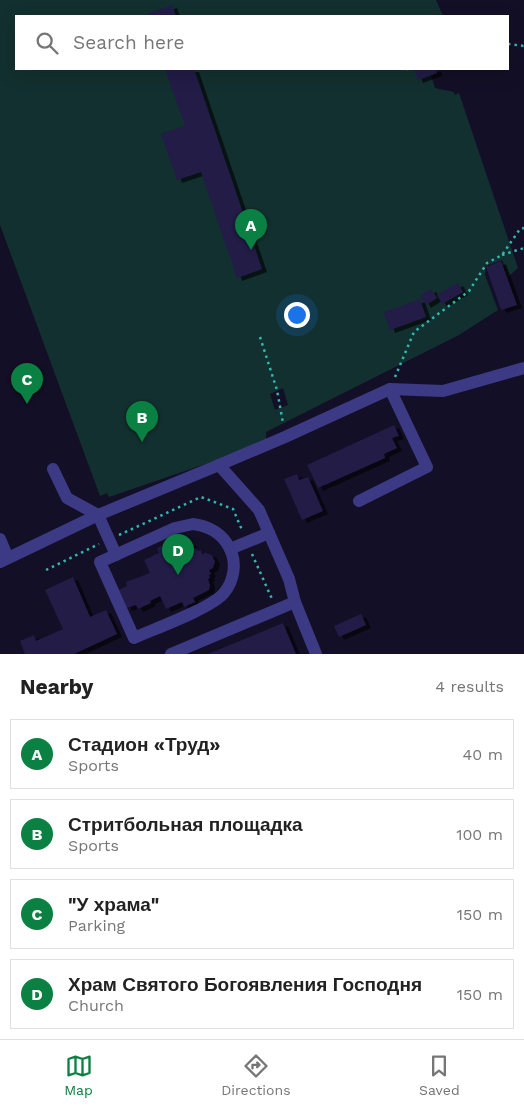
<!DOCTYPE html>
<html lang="en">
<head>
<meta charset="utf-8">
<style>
  :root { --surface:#fff; --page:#f6f6f6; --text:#222; --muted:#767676; --line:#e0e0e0; --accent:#0b8043 }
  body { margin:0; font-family:"Work Sans",sans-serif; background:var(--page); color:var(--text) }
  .you { position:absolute; left:296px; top:314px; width:18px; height:18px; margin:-12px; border:4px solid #fff; border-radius:50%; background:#1a73e8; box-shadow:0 0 0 8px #1a73e833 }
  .badge { display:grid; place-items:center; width:32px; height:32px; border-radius:50%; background:var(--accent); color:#fff; font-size:16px; font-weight:700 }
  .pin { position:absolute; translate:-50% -41px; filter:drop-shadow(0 1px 2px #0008) }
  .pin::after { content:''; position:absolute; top:26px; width:18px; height:15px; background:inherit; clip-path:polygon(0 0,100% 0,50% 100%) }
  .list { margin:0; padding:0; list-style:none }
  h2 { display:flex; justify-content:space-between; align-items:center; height:65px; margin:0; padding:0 20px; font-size:21px }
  h2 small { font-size:16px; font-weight:400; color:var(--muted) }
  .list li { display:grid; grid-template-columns:32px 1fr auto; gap:15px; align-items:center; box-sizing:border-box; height:70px; margin:0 10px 10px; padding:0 10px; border:1px solid var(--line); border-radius:0px }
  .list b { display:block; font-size:19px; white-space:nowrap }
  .list p { margin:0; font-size:16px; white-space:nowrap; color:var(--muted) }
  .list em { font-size:16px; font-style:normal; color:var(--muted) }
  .icon { flex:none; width:28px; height:28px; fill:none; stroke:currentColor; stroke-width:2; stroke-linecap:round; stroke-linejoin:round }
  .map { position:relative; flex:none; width:524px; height:654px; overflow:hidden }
  .search { position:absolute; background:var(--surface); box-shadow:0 5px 20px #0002; left:15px; right:15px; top:15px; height:55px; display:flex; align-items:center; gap:12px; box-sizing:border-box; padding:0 18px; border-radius:0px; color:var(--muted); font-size:19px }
  .sheet { height:385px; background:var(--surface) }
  nav { display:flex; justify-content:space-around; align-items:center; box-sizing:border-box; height:70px; border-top:1px solid var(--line); background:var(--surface); font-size:14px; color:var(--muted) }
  nav a { display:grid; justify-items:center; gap:2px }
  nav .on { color:var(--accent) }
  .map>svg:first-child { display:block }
</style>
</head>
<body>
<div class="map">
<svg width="524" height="654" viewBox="0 0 524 654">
  <defs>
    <filter id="shadow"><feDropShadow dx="5" dy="3" stdDeviation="0" flood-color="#0009"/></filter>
  </defs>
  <rect width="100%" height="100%" fill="#130f26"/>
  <path fill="#12302f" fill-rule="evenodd" d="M0,0H436L443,16H16V69H436L437,73L431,75L435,88L454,92L455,95L459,93L518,268L509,276L502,260L486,266L485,275L498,310L459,335L266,432V440L223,458L109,497L107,493L100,496L0,225ZM283,388L288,405L275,410L270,394Z"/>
  <g fill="#241b47" filter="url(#shadow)">
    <polygon points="172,5 176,16 147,16 147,14"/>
    <polygon points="165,69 194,69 262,269 237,278 201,172 177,180 161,134 185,126"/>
    <polygon points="414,69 436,69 437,73 418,80"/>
    <polygon points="501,261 517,305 501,310 486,267"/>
    <polygon points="458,283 463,292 442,304 437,295"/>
    <polygon points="431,289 437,298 426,305 420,295"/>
    <polygon points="420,299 426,317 390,330 384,312"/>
    <polygon points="394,425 399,436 392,438 397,448 384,454 385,458 318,488 307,465"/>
    <polygon points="297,474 299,480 308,477 323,511 302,520 284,479"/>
    <polygon points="186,541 191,543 194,549 196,548 198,551 201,550 202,554 206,553 212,555 215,562 213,568 209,570 211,574 209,575 210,578 208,579 210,585 209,590 193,598 195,602 184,607 182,602 166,609 160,596 150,601 151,603 138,609 136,605 127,608 119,590 127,586 126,582 150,573 144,560 159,553 157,548 168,543 170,548"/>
    <polygon points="73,577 90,617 106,610 117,634 74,654 25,654 20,641 34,635 36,641 63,629 45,590"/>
    <polygon points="361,614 366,625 339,637 334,626"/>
    <polygon points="283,623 296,654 208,654"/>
  </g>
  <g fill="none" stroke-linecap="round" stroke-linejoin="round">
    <g stroke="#2fb8b0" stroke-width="2.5" stroke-dasharray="2.5 4" stroke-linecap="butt">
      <polyline points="508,44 524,46"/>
      <polyline points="407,69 408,69"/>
      <polyline points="502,255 524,248"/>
      <polyline points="260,337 277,390 283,423"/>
      <polyline points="395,377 414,332 469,291 487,263 502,255 520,229 524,228"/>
      <polyline points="119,535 201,497 233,509 242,530"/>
      <polyline points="252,554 272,599"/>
      <polyline points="46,570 99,544"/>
    </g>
    <g stroke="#3d3a85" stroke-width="12">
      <polyline points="390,389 443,391 524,368"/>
      <polyline points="219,465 285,437 390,389 427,467 359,501"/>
      <polyline points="53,469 67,498 98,515 116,555"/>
      <path d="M193,524C209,526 223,534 230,549C237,563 234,581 224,593C212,608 154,629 134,638L100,562L175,528Z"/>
      <polyline points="0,539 8,558"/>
      <polyline points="230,549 269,533"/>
      <polyline points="0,562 98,515 219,465 259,510 289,579 295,602 171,654"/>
      <polyline points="295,602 316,654"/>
    </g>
  </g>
</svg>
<div class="you"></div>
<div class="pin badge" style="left:251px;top:250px">A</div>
<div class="pin badge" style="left:142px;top:442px">B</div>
<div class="pin badge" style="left:27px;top:404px">C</div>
<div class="pin badge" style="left:178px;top:575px">D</div>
<div class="search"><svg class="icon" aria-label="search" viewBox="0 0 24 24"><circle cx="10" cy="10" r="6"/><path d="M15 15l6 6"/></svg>Search here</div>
</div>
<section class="sheet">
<h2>Nearby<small>4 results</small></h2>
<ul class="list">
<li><span class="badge">A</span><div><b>Стадион «Труд»</b><p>Sports</p></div><em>40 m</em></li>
<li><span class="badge">B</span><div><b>Стритбольная площадка</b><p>Sports</p></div><em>100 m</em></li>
<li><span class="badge">C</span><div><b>&quot;У храма&quot;</b><p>Parking</p></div><em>150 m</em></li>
<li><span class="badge">D</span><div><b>Храм Святого Богоявления Господня</b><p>Church</p></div><em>150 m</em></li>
</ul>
</section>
<nav>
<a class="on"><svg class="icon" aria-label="map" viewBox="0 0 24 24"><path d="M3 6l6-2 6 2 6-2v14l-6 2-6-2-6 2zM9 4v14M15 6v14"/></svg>Map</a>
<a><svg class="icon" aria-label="directions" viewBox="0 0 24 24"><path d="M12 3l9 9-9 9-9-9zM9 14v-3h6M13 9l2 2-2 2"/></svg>Directions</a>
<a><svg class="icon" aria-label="saved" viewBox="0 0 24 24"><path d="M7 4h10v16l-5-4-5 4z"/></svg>Saved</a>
</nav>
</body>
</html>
